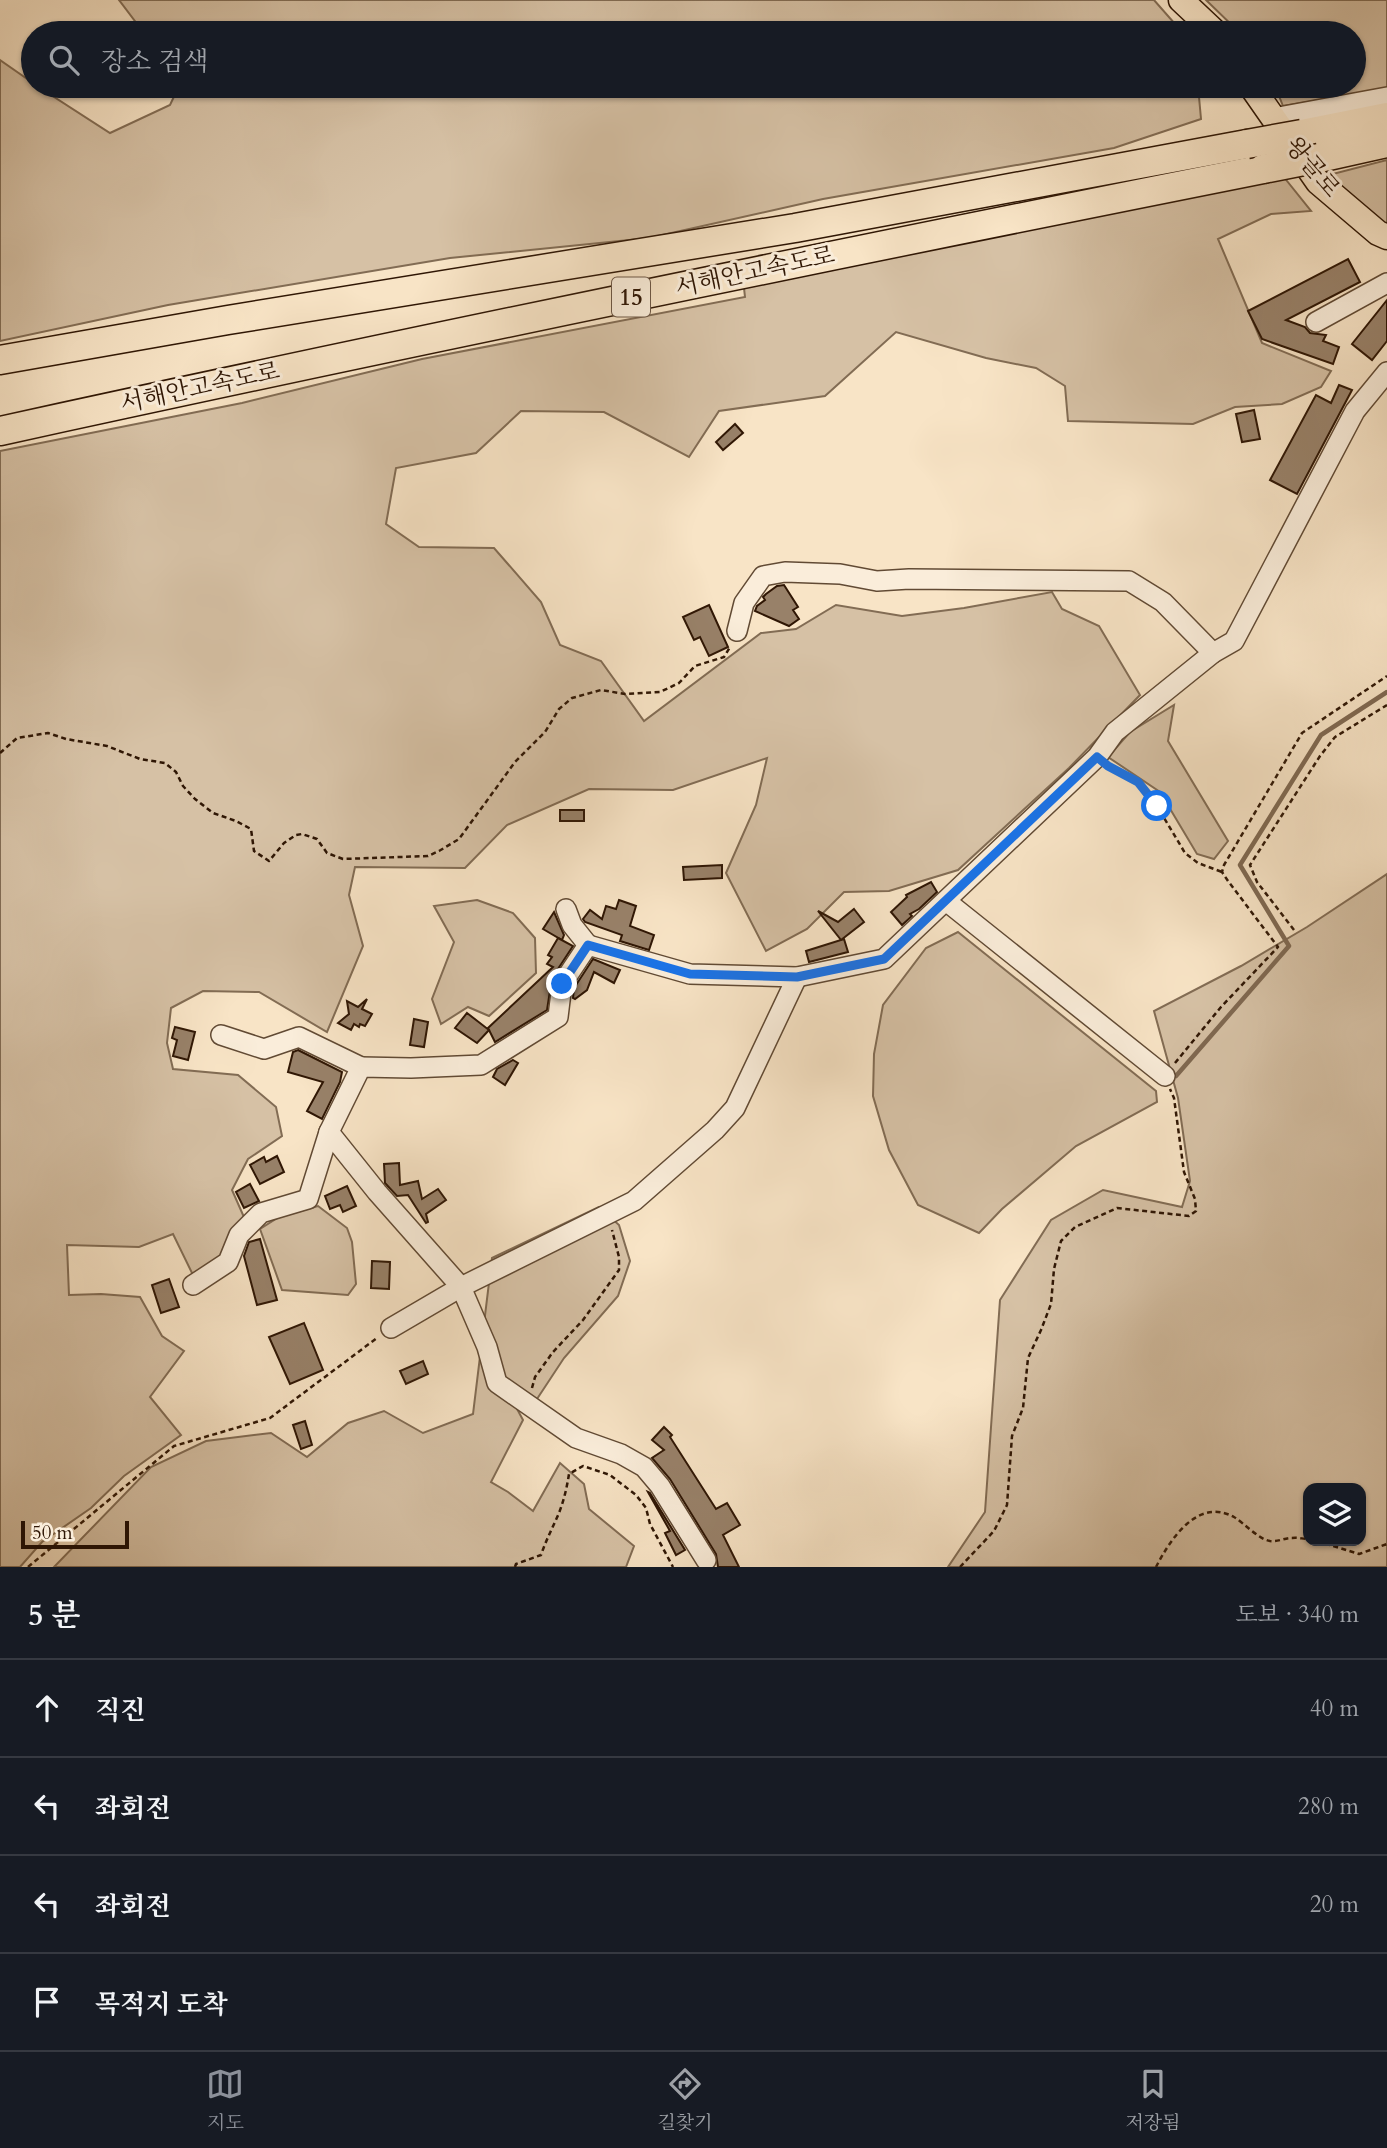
<!DOCTYPE html>
<html lang="ko">
<head>
<meta charset="utf-8">
<style>
  :root { --surface:#171b24; --page:#20242c; --text:#f1f3f6; --muted:#9ea1a6; --line:#363941; --accent:#8c9099 }
  body { margin:0; font-family:Cardo,"Noto Serif KR",serif; background:var(--page); color:var(--text) }
  .controls { position:absolute; right:21px; bottom:21px; display:grid; overflow:hidden; border-radius:14px; box-shadow:0 2px 5px #0004 }
  .controls button { width:63px; height:63px; display:grid; place-items:center; padding:0; border:0; border-bottom:2px solid var(--line); background:var(--surface); color:var(--text); font:35px sans-serif }
  .scale { position:absolute; left:21px; bottom:18px; width:108px; box-sizing:border-box; padding-left:7px; border:4px solid #2f1604; border-top:0; font-size:19px; line-height:24px; white-space:nowrap; color:#2f1604; -webkit-text-stroke:5px #faedda; paint-order:stroke }
  .stop { position:absolute; width:21px; height:21px; margin:-16px; border:5px solid #1a73e8; border-radius:50%; background:#fff }
  .stop.end { background:#1a73e8; border-color:#fff; box-shadow:0 2px 7px #0008 }
  .list { margin:0; padding:0; list-style:none }
  h2 { display:flex; justify-content:space-between; align-items:center; height:91px; margin:0; padding:0 28px; font-size:30px }
  h2 small { font-size:23px; font-weight:400; color:var(--muted) }
  .list li { display:grid; grid-template-columns:46px 1fr auto; gap:21px; align-items:center; box-sizing:border-box; height:98px; padding:0 28px; border-top:2px solid var(--line) }
  .list b { display:block; font-size:26px; white-space:nowrap }
  .list em { font-size:23px; font-style:normal; color:var(--muted) }
  .icon { flex:none; width:38px; height:38px; fill:none; stroke:currentColor; stroke-width:2; stroke-linecap:round; stroke-linejoin:round }
  .map { position:relative; flex:none; width:1387px; height:1567px; overflow:hidden }
  .search { position:absolute; background:var(--surface); box-shadow:0 2px 5px #0004; left:21px; right:21px; top:21px; height:77px; display:flex; align-items:center; gap:18px; box-sizing:border-box; padding:0 24px; border-radius:38px; color:var(--muted); font-size:26px }
  .sheet { height:483px; background:var(--surface) }
  nav { display:flex; justify-content:space-around; align-items:center; box-sizing:border-box; height:98px; border-top:2px solid var(--line); background:var(--surface); font-size:19px; color:var(--muted) }
  nav a { display:grid; justify-items:center; gap:4px }
  nav .on { color:var(--accent) }
  .map>svg:first-child { display:block }
</style>
</head>
<body>
<div class="map">
<svg width="1387" height="1567" viewBox="0 0 1387 1567">
  <rect width="100%" height="100%" fill="#f8e4c6"/>
  <filter id="stains"><feTurbulence type="fractalNoise" baseFrequency=".00286" numOctaves="4"/><feColorMatrix values="0 0 0 0 .2 0 0 0 0 .09 0 0 0 0 .02 0 0 0 .5 -.17"/></filter>
  <radialGradient id="worn" r=".72"><stop offset=".6" stop-color="#630" stop-opacity="0"/><stop offset="1" stop-color="#630" stop-opacity=".3"/></radialGradient>
  <g fill="#d6c1a5" stroke="#826c54" stroke-width="2" fill-rule="evenodd">
    <polygon points="119,0 1154,0 1183,33 144,33"/>
    <polygon points="1206,0 1387,0 1387,89 1283,106 1275,86 1354,86 1354,33 1240,33"/>
    <polygon points="0,60 33,83 33,86 37,86 110,133 170,105 179,86 1198,86 1201,119 1114,148 823,199 649,238 450,258 168,305 0,341"/>
    <polygon points="1387,160 1387,227 1325,176"/>
    <polygon points="1283,176 1311,211 1271,214 1218,239 1262,343 1331,371 1321,387 1282,404 1235,407 1193,424 1068,421 1065,386 1036,368 986,358 896,332 825,396 719,411 689,457 604,412 521,411 476,453 396,468 386,524 419,547 494,548 541,602 560,645 601,661 644,721 761,633 796,629 836,605 902,616 964,608 1052,592 1062,609 1099,626 1140,695 1069,768 958,870 889,891 844,892 807,929 766,951 726,873 756,805 767,758 673,790 589,789 507,825 465,868 355,867 349,895 363,946 327,1032 259,992 203,991 171,1008 167,1043 173,1069 238,1075 276,1107 282,1136 248,1159 232,1190 247,1224 224,1256 193,1275 173,1234 139,1247 67,1245 69,1295 101,1294 140,1297 162,1336 184,1351 150,1397 181,1435 124,1476 91,1508 42,1542 20,1567 0,1567 0,451 242,403 422,359 745,297 743,279"/>
    <polygon points="1174,705 1168,741 1228,841 1214,859 1197,854 1160,792 1108,757 1130,732"/>
    <path d="M1387,874V1567H948L985,1512L1000,1300L1051,1220L1103,1190L1182,1207L1190,1181L1178,1098L1154,1011L1241,966L1307,927ZM1308,1488H1361V1541H1308Z"/>
    <polygon points="477,900 513,913 535,938 536,973 489,1016 468,1007 441,1024 432,999 454,942 434,906"/>
    <polygon points="958,932 1156,1091 1157,1102 1076,1146 1002,1209 979,1233 918,1205 889,1150 873,1096 874,1054 883,1005 926,948"/>
    <polygon points="318,1206 347,1228 352,1242 356,1284 348,1295 282,1290 260,1229 279,1217"/>
    <polygon points="599,1207 619,1225 630,1261 618,1296 564,1358 537,1399 516,1407 523,1420 491,1482 508,1492 533,1511 560,1463 584,1484 589,1509 634,1546 626,1567 54,1567 151,1467 206,1441 271,1433 307,1457 348,1423 384,1411 423,1433 473,1414 492,1258"/>
  </g>
  <g fill="none" stroke-linecap="round" stroke-linejoin="round">
    <polyline stroke="#7f6851" stroke-width="4.5" points="1176,1076 1289,946 1240,865 1321,735 1387,692"/>
  </g>
  <g fill="#988169" stroke="#2f1604" stroke-width="2">
    <polygon points="1348,259 1360,282 1286,320 1305,327 1310,333 1326,335 1323,341 1339,347 1333,364 1262,339 1248,311"/>
    <polygon points="1387,300 1387,341 1372,360 1352,344"/>
    <polygon points="1339,385 1352,390 1297,494 1270,480 1316,395 1331,403"/>
    <polygon points="1254,410 1260,439 1242,442 1236,414"/>
    <polygon points="735,424 743,433 723,450 716,442"/>
    <polygon points="784,585 798,607 793,610 799,619 789,626 755,611 757,606 765,600 763,597 766,594 777,586"/>
    <polygon points="709,605 728,647 709,656 700,637 694,640 683,617"/>
    <rect x="560" y="810" width="24" height="11"/>
    <polygon points="722,865 722,878 684,880 683,867"/>
    <polygon points="931,882 937,892 919,909 910,914 912,916 902,925 891,912 907,897 906,895"/>
    <polygon points="619,900 636,906 630,926 654,935 649,950 620,941 622,935 585,922 583,919 590,910 602,919 606,906 616,909"/>
    <polygon points="854,909 864,922 841,940 844,939 848,952 809,962 806,951 841,940 818,911 838,922"/>
    <polygon points="554,912 564,935 562,940 543,929"/>
    <polygon points="558,938 573,946 552,978 547,1010 495,1042 488,1028 553,967 547,964 552,957 548,955"/>
    <polygon points="593,959 620,970 614,983 594,972 587,990 575,999 573,998 574,988"/>
    <polygon points="367,999 362,1009 372,1014 365,1026 360,1024 359,1027 354,1024 351,1030 338,1023 349,1014 347,1001 358,1007"/>
    <polygon points="467,1013 489,1030 477,1043 455,1028"/>
    <polygon points="414,1019 428,1022 424,1047 410,1045"/>
    <polygon points="175,1027 195,1032 188,1060 173,1056 177,1040 172,1038"/>
    <polygon points="298,1050 342,1072 340,1082 322,1119 307,1111 323,1082 288,1072 293,1052"/>
    <polygon points="513,1060 518,1063 505,1085 493,1077 497,1069"/>
    <polygon points="277,1156 284,1172 260,1184 250,1165 264,1157 266,1162"/>
    <polygon points="399,1163 400,1185 418,1181 422,1199 438,1189 446,1200 426,1214 428,1222 426,1223 408,1195 397,1196 385,1183 384,1164"/>
    <polygon points="250,1184 259,1201 244,1208 236,1192"/>
    <polygon points="347,1186 356,1206 343,1212 340,1205 330,1209 325,1196"/>
    <polygon points="260,1239 277,1300 257,1305 244,1256 249,1242"/>
    <polygon points="372,1261 390,1262 389,1289 371,1288"/>
    <polygon points="169,1279 179,1307 161,1313 152,1285"/>
    <polygon points="304,1323 323,1370 290,1384 269,1337"/>
    <polygon points="423,1361 428,1374 406,1384 400,1371"/>
    <polygon points="305,1421 312,1445 301,1449 293,1425"/>
    <polygon points="664,1427 672,1435 670,1437 716,1509 727,1503 740,1525 723,1535 739,1567 718,1567 716,1554 670,1479 652,1458 664,1450 652,1440"/>
    <polygon points="648,1492 650,1493 685,1550 676,1555 665,1533 670,1531"/>
  </g>
  <g fill="none" stroke-linecap="round" stroke-linejoin="round">
    <g stroke="#614a34" stroke-width="22">
      <g id="minor">
        <polyline points="1273,118 1387,97"/>
        <polyline points="1316,322 1387,283"/>
        <polyline points="737,631 744,603 763,576 785,572 840,574 877,581 909,579 1129,581 1163,602 1213,653"/>
        <polyline points="946,901 1165,1076"/>
        <polyline points="566,909 572,925 588,945"/>
        <polyline points="221,1035 264,1049 299,1037 361,1067"/>
        <polyline points="193,1285 228,1262 239,1235 261,1213 308,1199 329,1132"/>
        <polyline points="391,1328 461,1287 634,1201 715,1130 735,1108 797,977"/>
        <polyline points="706,1560 660,1486 644,1467 621,1454 576,1438 497,1383 487,1347 461,1287 377,1192 329,1132 361,1067 411,1068 481,1065 558,1017 562,984 588,945 690,974 797,977 884,959 1097,757 1115,732 1213,653 1234,641 1355,411 1387,372"/>
      </g>
    </g>
    <g stroke="#2f1604" stroke-width="27">
      <g id="major">
        <polyline points="1181,0 1216,33"/>
        <polyline points="1251,86 1318,182 1378,233 1387,237"/>
      </g>
    </g>
    <g stroke="#2f1604" stroke-width="31">
      <g id="highway">
        <polyline points="1302,134 1387,117"/>
        <polyline points="1319,158 1387,143"/>
        <polyline points="0,360 228,320 795,228 1247,144"/>
        <path d="M0,431C420,339 841,253 1263,169"/>
      </g>
    </g>
    <g stroke="#2f1604" stroke-width="2.5" stroke-dasharray="5 3.5" stroke-linecap="butt">
      <polyline points="0,753 17,738 48,733 66,739 107,746 140,759 165,763 176,772 183,786 195,799 213,813 236,821 251,829 254,851 269,861 284,843 296,835 302,834 317,839 327,853 343,859 428,856 439,851 459,839 515,762 545,732 559,709 572,698 601,690 625,694 660,692 679,683 695,666 724,657 730,647"/>
      <polyline points="1110,768 1138,782 1157,806 1185,853 1198,863 1222,872"/>
      <polyline points="1294,930 1257,882 1250,865 1320,756 1335,737 1387,705"/>
      <polyline points="1175,1063 1221,1007 1278,947 1228,881 1222,872 1224,865 1302,733 1387,676"/>
      <polyline points="532,1388 535,1377 553,1352 583,1320 619,1270 619,1257 612,1230"/>
      <polyline points="1317,1541 1359,1554 1387,1544"/>
      <polyline points="28,1567 174,1446 270,1418 377,1338"/>
      <path d="M515,1567L516,1564L541,1555C546,1540 553,1527 559,1513C564,1500 567,1487 569,1474L583,1466L610,1475L636,1495L646,1508L650,1524L673,1567"/>
      <polyline points="960,1567 994,1531 1007,1505 1012,1436 1023,1408 1028,1358 1041,1330 1051,1304 1054,1269 1061,1241 1075,1227 1117,1208 1189,1216 1196,1211 1195,1199 1184,1172 1174,1098 1170,1089"/>
      <path d="M1156,1567C1170,1540 1197,1497 1234,1517C1244,1523 1258,1539 1270,1541C1277,1542 1285,1538 1292,1538C1297,1537 1303,1539 1308,1539"/>
    </g>
    <use href="#minor" stroke="#faedda" stroke-width="19"/>
    <use href="#major" stroke="#f8e4c6" stroke-width="24"/>
    <use href="#highway" stroke="#f8e4c6" stroke-width="28"/>
    <g stroke="#2f1604" stroke-width="31" stroke-linecap="butt">
      <g id="highway-bridge">
        <polyline points="1247,144 1302,134"/>
        <polyline points="1263,169 1319,158"/>
      </g>
    </g>
    <use href="#highway-bridge" stroke="#f8e4c6" stroke-width="28"/>
  </g>
  <g fill="none" stroke-linecap="round" stroke-linejoin="round">
    <polyline stroke="#1a73e8" stroke-width="9" points="562,984 588,945 690,974 797,977 884,959 1097,757 1108,766 1138,782 1157,806"/>
  </g>
  <g text-anchor="middle" stroke-width="6" stroke-linejoin="round" paint-order="stroke">
    <rect fill="#faedda" stroke="#6c5644" stroke-width="2" x="612" y="277.5" width="38" height="39" rx="5"/>
    <g font-size="23" font-weight="bold" fill="#2f1604">
      <text x="631" y="305">15</text>
    </g>
    <g font-size="24" fill="#2f1604" stroke="#faedda">
      <text transform="translate(1313 167) rotate(50)" y="8">왕골로</text>
      <text transform="translate(755 271) rotate(-12)" y="8">서해안고속도로</text>
      <text transform="translate(200 387) rotate(-12)" y="8">서해안고속도로</text>
    </g>
  </g>
  <rect width="100%" height="100%" filter="url(#stains)"/>
  <rect width="100%" height="100%" fill="url(#worn)"/>
</svg>
<div class="controls">
<button><svg class="icon" aria-label="layers" viewBox="0 0 24 24"><path d="M12 4l9 5-9 5-9-5zM3 14l9 5 9-5"/></svg></button>
</div>
<div class="scale">50 m</div>
<div class="stop" style="left:1157px;top:806px"></div>
<div class="stop end" style="left:562px;top:984px"></div>
<div class="search"><svg class="icon" aria-label="search" viewBox="0 0 24 24"><circle cx="10" cy="10" r="6"/><path d="M15 15l6 6"/></svg>장소 검색</div>
</div>
<section class="sheet">
<h2>5 분<small>도보 · 340 m</small></h2>
<ul class="list">
<li><svg class="icon" aria-label="ahead" viewBox="0 0 24 24"><path d="M12 20V5M6 11l6-6 6 6"/></svg><div><b>직진</b></div><em>40 m</em></li>
<li><svg class="icon" aria-label="left" viewBox="0 0 24 24"><path d="M17 20v-9H6M10 6l-5 5 5 5"/></svg><div><b>좌회전</b></div><em>280 m</em></li>
<li><svg class="icon" aria-label="left" viewBox="0 0 24 24"><path d="M17 20v-9H6M10 6l-5 5 5 5"/></svg><div><b>좌회전</b></div><em>20 m</em></li>
<li><svg class="icon" aria-label="arrive" viewBox="0 0 24 24"><path d="M6 21V4h12l-3 4 3 4H6"/></svg><div><b>목적지 도착</b></div></li>
</ul>
</section>
<nav>
<a class="on"><svg class="icon" aria-label="map" viewBox="0 0 24 24"><path d="M3 6l6-2 6 2 6-2v14l-6 2-6-2-6 2zM9 4v14M15 6v14"/></svg>지도</a>
<a><svg class="icon" aria-label="directions" viewBox="0 0 24 24"><path d="M12 3l9 9-9 9-9-9zM9 14v-3h6M13 9l2 2-2 2"/></svg>길찾기</a>
<a><svg class="icon" aria-label="saved" viewBox="0 0 24 24"><path d="M7 4h10v16l-5-4-5 4z"/></svg>저장됨</a>
</nav>
</body>
</html>
